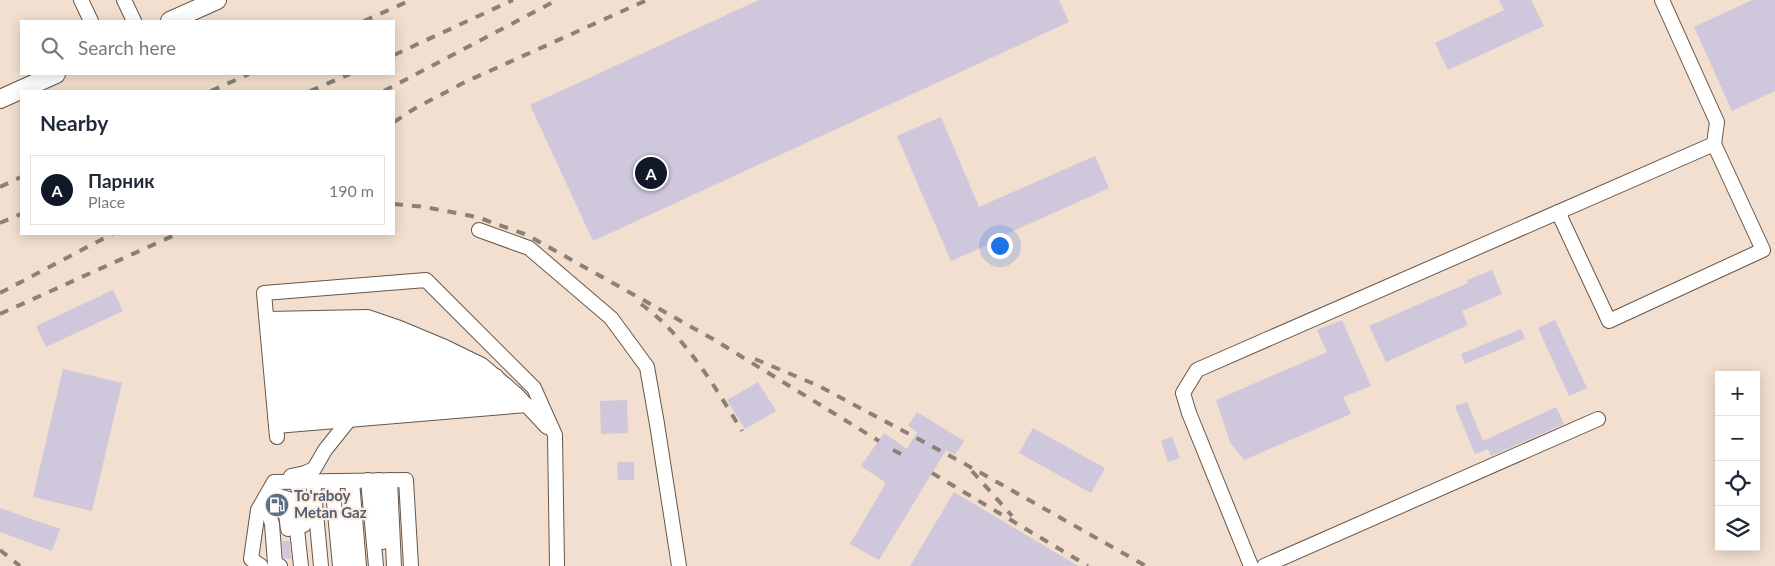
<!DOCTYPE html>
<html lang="en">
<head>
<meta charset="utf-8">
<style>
  :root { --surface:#fff; --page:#f2f2f3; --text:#1f2937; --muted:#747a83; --line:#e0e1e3; --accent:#111827 }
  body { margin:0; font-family:Lato,sans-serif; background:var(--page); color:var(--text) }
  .controls { position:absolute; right:15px; bottom:15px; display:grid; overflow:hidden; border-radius:0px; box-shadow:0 2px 12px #0003 }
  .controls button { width:45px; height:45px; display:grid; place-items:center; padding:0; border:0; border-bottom:1px solid var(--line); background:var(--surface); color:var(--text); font:25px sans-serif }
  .you { position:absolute; left:999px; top:245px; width:18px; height:18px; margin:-12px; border:4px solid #fff; border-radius:50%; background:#1a73e8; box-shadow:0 0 0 8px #1a73e833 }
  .badge { display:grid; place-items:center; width:32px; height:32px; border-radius:50%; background:var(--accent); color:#fff; font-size:16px; font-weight:700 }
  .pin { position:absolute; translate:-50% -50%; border:2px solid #fff; box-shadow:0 1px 5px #0006 }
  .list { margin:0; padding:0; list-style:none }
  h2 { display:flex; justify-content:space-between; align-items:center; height:65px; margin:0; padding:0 20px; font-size:21px }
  h2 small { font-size:16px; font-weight:400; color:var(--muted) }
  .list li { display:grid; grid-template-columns:32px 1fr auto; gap:15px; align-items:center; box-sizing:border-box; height:70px; margin:0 10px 10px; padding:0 10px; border:1px solid var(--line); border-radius:0px }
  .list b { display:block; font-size:19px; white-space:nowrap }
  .list p { margin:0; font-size:16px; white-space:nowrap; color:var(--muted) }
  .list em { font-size:16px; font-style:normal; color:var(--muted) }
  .icon { flex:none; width:28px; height:28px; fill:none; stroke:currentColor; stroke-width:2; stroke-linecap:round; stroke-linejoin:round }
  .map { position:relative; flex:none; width:1775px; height:566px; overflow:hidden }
  .search { position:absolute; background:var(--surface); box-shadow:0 2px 12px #0003; left:20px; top:20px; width:375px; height:55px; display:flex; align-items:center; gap:12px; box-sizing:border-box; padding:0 18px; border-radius:0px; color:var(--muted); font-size:19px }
  .panel { position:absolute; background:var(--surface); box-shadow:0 2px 12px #0003; left:20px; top:90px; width:375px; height:145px; border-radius:0px }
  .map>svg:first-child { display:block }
</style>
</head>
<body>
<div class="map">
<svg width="1775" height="566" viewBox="0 0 1775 566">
  <rect width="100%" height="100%" fill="#f2dfcf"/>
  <g fill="#cfc7dc">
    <polygon points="759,0 1059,0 1069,22 593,241 530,105"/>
    <polygon points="1499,0 1531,0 1544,26 1448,70 1435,43 1504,10"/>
    <polygon points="1752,0 1775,0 1775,91 1732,111 1694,27"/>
    <polygon points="941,117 979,207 1095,156 1109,188 993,240 994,242 951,261 897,136"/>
    <polygon points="1492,270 1502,294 1462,311 1468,325 1386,362 1369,326 1468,283 1467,280"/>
    <polygon points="113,290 123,311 46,347 36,326"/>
    <polygon points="1342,320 1371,386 1343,397 1351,414 1244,460 1230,442 1216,400 1327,352 1317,330"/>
    <polygon points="1555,320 1587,388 1569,396 1538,328"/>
    <polygon points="1521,329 1525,339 1465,364 1461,354"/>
    <polygon points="63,369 122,383 92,511 33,497"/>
    <polygon points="758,382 776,411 745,429 727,400"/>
    <polygon points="627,400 628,433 601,434 600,401"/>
    <polygon points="1467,402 1483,441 1556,407 1564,424 1491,456 1488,449 1475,454 1455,406"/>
    <polygon points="917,412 964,441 955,455 946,450 879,560 850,544 886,483 861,466 884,433 907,449 917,432 908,426"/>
    <polygon points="1033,428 1105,468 1091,493 1019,453"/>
    <polygon points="1172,437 1180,458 1168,462 1161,441"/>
    <polygon points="617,462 634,462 634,480 618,480"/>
    <polygon points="954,492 1078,566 910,566"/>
    <polygon points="0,508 60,529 52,551 0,532"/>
    <polygon points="282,541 290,541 291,559 283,558"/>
  </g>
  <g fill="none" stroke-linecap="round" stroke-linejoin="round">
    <g stroke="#675749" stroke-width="16">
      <g id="minor">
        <polyline points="81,0 91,21"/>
        <polyline points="124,0 134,21"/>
        <polyline points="1558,212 1609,321 1763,250 1714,144"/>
        <polyline points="479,230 529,248 611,318 647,367 657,424 679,566"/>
        <polyline points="267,319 368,317 397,327 445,347 482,365 516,394 547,427"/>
        <polyline points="268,332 389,328"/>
        <polyline points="269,344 416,337"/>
        <polyline points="270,356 442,347"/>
        <polyline points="271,368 462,356"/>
        <polyline points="272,381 481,365"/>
        <polyline points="273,392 496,376"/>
        <polyline points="274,403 506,385"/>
        <polyline points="275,415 516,394"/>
        <polyline points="276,426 527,405"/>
        <polyline points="277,437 264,293 426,280 534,388 555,435 557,566"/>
        <polyline points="291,476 305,473 314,469 325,450 349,420"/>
        <polyline points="368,480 376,566"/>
        <polyline points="379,480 383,542"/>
        <polyline points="390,480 394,566"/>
        <polyline points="296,481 301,498 304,525"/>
        <polyline points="313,481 321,566"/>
        <polyline points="332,481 340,566"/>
        <polyline points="352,481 359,566"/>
        <polyline points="265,498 273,494 291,500 296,520 301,566"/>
        <polyline points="261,510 268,511 272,524 275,564 280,566"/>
        <polyline points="268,511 281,510 286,514 288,529"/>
        <polyline points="345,516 349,566"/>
        <polyline points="261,566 251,559 258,510 274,482 406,480 411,566"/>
        <polyline points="1251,566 1189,413 1183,393 1197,370 1714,144 1717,122 1662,0"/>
        <polyline points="1264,566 1598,419"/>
      </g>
    </g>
    <g stroke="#675749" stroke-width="20">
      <g id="major">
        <polyline points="170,21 217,0"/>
        <polyline points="0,99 56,74"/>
      </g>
    </g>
    <use href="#minor" stroke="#fff" stroke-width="14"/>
    <use href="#major" stroke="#fff" stroke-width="18"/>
    <g stroke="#8d8076" stroke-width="4" stroke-dasharray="9 9" stroke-linecap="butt">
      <polyline points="364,21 411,0"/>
      <polyline points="394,55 513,0"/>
      <polyline points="211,91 249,74"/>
      <polyline points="310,91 350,74"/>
      <polyline points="384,91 557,0"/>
      <polyline points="394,122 414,109 463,83 647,0"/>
      <polyline points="0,187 21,177"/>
      <polyline points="394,204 425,207 477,217 527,235 713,339 879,441"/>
      <polyline points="0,223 21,214"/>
      <polyline points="0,293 112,234"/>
      <path d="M641,304C685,336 714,385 742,431"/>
      <polyline points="0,314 177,234"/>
      <polyline points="755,359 819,386 965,464 1146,566"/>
      <polyline points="893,450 903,455"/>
      <polyline points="972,471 1012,516"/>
      <polyline points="932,473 1088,566"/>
      <polyline points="0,550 20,566"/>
    </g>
  </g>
  <defs>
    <g id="fuel-disc" transform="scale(1.25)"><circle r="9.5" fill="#5c6f8a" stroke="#fcede0"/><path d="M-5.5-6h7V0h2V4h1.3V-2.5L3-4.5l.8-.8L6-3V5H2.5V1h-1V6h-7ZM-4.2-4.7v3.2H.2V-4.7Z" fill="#fff"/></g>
  </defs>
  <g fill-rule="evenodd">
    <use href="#fuel-disc" x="277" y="505"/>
  </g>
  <g text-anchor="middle" stroke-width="4.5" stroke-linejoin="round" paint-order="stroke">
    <g font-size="15" font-weight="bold" fill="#4e5e75" stroke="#fcede0" text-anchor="start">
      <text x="294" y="501">To'raboy<tspan x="294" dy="17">Metan Gaz</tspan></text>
    </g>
  </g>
</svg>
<div class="controls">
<button>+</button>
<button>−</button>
<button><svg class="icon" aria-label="locate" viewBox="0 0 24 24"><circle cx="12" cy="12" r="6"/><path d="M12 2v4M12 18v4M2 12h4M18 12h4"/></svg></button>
<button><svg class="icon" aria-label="layers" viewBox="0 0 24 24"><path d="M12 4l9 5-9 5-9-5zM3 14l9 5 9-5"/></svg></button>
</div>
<div class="you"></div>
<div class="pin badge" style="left:651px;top:173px">A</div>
<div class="search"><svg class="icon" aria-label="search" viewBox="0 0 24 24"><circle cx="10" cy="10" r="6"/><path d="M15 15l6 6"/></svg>Search here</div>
<section class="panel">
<h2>Nearby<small></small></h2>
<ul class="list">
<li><span class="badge">A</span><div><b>Парник</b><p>Place</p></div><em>190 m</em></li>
</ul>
</section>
</div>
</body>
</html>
